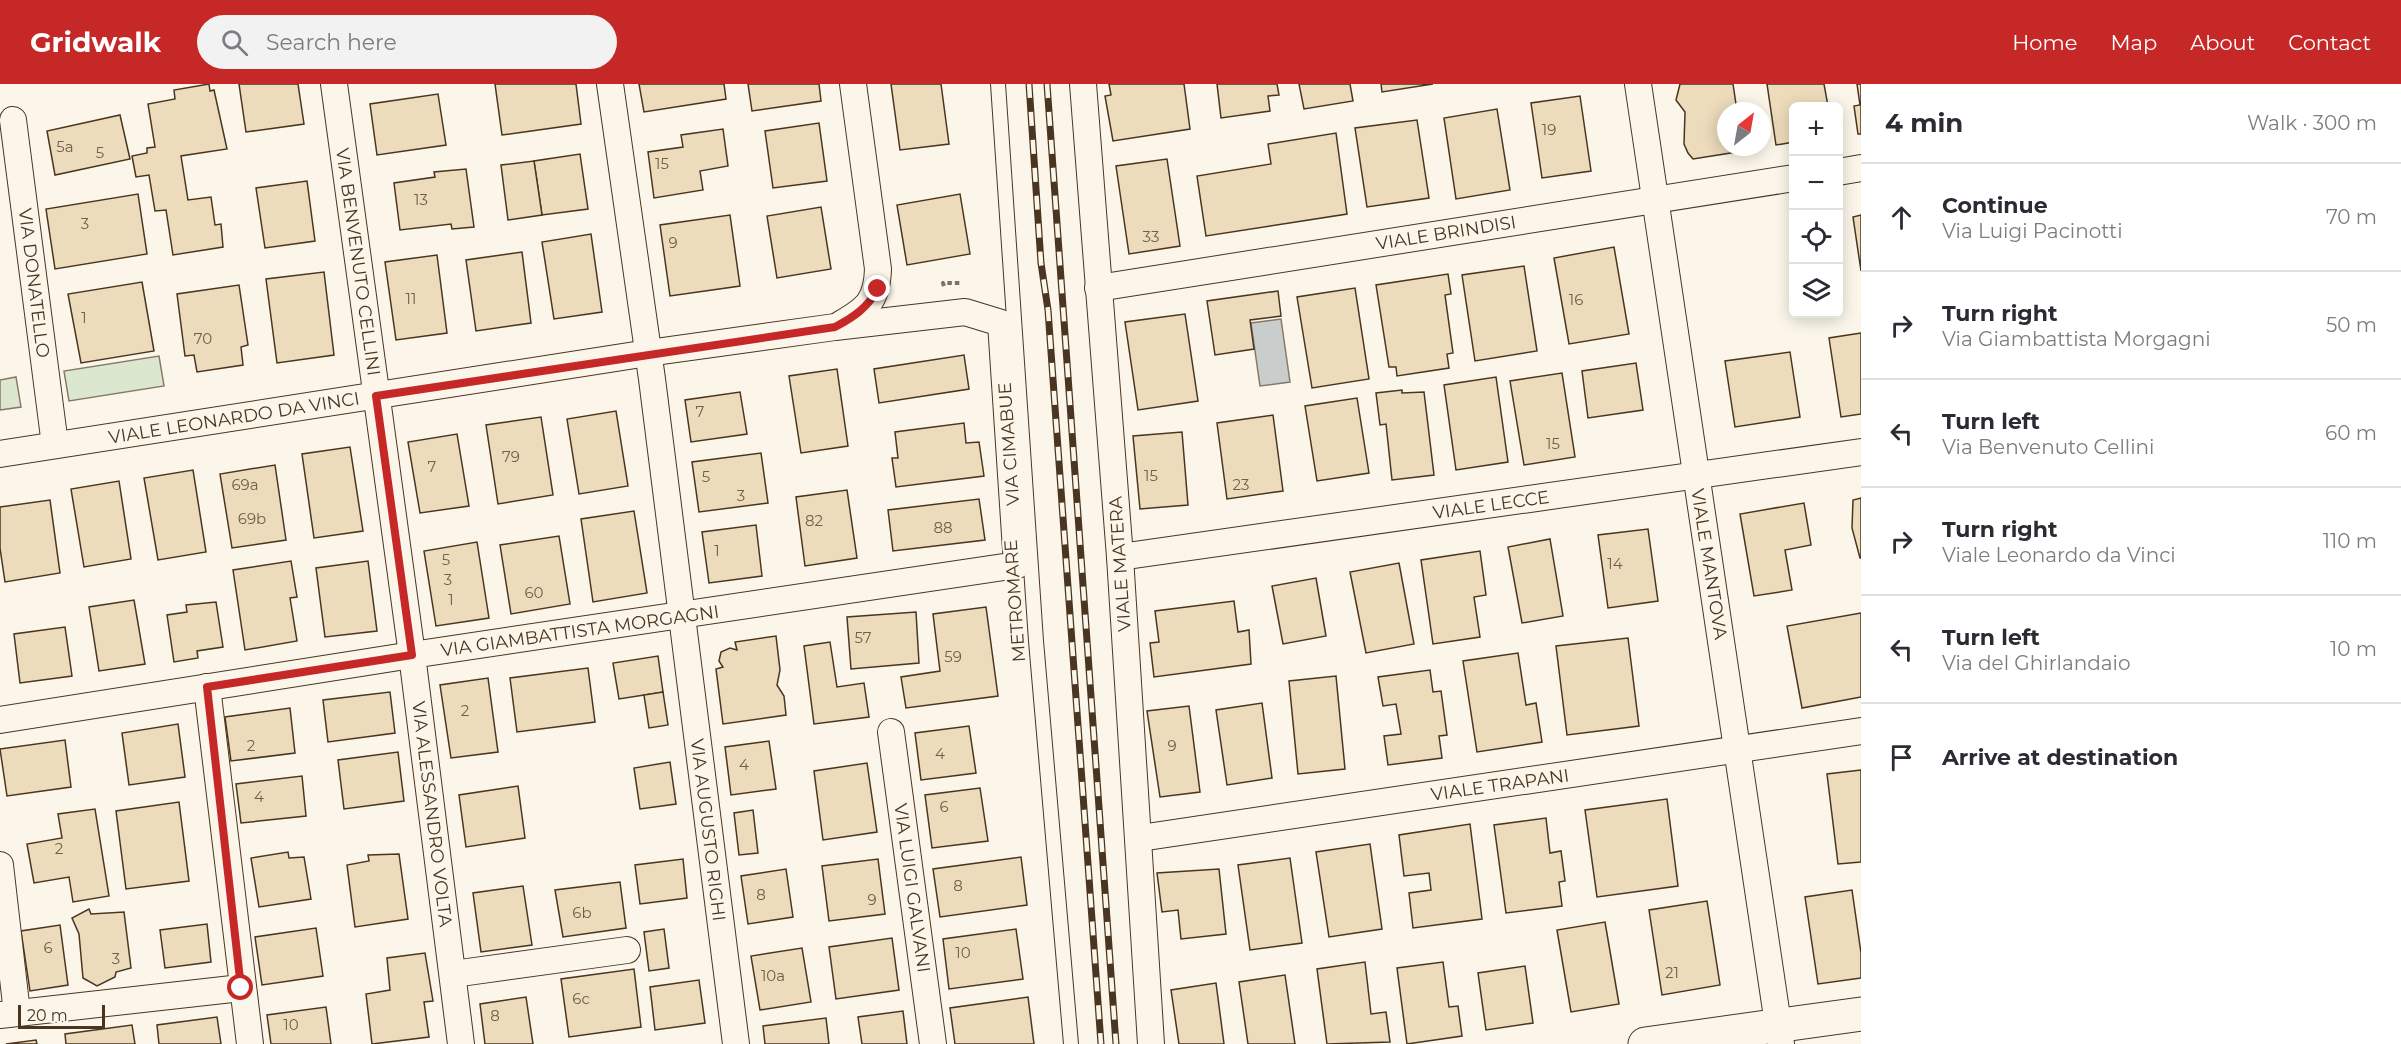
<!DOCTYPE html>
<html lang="en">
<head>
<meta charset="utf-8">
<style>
  :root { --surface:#fff; --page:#f2f2f3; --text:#2b2b33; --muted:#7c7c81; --line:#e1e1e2; --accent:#c62828 }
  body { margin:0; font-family:Montserrat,sans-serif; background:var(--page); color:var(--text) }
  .controls { position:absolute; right:18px; top:18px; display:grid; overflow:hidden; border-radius:9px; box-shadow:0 3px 15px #0003 }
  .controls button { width:54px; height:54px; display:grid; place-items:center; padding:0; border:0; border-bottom:2px solid var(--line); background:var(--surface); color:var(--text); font:30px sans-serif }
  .compass { position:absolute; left:1717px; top:18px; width:54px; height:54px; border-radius:50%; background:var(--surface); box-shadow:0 3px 15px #0003; rotate:31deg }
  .scale { position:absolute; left:18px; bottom:15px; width:87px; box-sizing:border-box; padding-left:6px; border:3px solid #4a3520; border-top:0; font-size:16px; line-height:21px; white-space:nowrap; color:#4a3520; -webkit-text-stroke:4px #fbf6e9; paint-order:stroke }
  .stop { position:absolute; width:18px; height:18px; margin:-14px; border:4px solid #c62828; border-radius:50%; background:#fff }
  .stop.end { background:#c62828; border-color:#fff; box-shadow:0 2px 6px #0008 }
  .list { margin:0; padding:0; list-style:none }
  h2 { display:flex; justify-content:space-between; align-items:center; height:78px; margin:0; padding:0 24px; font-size:26px }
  h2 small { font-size:20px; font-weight:400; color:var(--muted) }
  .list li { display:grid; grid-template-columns:39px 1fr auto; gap:18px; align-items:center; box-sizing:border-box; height:108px; padding:0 24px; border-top:2px solid var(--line) }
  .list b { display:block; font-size:22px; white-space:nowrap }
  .list p { margin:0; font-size:20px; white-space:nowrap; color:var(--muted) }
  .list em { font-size:20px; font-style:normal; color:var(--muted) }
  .icon { flex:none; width:33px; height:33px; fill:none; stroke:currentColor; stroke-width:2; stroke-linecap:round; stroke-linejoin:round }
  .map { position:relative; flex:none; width:1861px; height:960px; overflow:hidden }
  header { display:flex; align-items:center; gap:36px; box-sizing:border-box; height:84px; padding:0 30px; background:var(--accent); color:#fff }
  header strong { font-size:28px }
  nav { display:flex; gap:33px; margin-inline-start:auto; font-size:21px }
  .search { width:420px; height:54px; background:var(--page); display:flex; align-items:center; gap:15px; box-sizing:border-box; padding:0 21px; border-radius:33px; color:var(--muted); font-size:22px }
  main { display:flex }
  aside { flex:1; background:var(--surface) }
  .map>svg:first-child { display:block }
</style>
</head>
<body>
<header>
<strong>Gridwalk</strong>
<div class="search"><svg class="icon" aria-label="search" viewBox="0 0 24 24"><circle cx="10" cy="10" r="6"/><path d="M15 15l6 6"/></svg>Search here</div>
<nav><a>Home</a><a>Map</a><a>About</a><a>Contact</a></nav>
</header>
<main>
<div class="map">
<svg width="1861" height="960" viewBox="0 0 1861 960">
  <rect width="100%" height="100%" fill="#fbf6e9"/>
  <g fill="#dce7d0" stroke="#887966" stroke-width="1.5">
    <polygon points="159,272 164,302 69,317 64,287"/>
    <polygon points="16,293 21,323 0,326 0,296"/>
  </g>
  <polygon fill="#c9cecd" stroke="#887966" stroke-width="1.5" points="1281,235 1290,298 1260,302 1251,239"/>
  <g fill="#ecdcbc" stroke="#4a3520" stroke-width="1.5">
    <polygon points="209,0 210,7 214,6 227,65 181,72 188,116 211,113 215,141 221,140 223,163 173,171 166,126 155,127 149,91 136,93 132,72 147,69 147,64 155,63 148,20 175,15 174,6"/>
    <polygon points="239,0 298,0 304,40 246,48"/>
    <polygon points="495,0 576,0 581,40 502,51"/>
    <polygon points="639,0 724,0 726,15 644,28"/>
    <polygon points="748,0 819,0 821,17 752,27"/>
    <polygon points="891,0 941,0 949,60 900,66"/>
    <polygon points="1109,0 1184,0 1190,45 1113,57 1105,12 1111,11"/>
    <polygon points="1217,0 1277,0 1279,11 1268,12 1270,27 1221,34"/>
    <polygon points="1299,0 1350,0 1353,17 1304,25"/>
    <polygon points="1381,0 1433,0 1382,8"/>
    <polygon points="1680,0 1733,0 1737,27 1726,27 1726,63 1743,63 1743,67 1693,75 1688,69 1684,60 1685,28 1676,16"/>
    <polygon points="1767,0 1824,0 1828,22 1794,22 1794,58 1776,61"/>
    <polygon points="1857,0 1861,0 1861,50 1858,50 1854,22 1860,21"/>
    <polygon points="438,10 446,61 377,71 370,20"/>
    <polygon points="1580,12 1591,87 1542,94 1531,19"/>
    <polygon points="1497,25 1510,106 1456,115 1444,34"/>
    <polygon points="120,31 130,75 55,91 47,47"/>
    <polygon points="1417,36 1429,114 1367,123 1355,44"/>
    <polygon points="819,39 827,97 773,104 765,47"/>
    <polygon points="723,45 728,82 700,87 703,106 654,114 648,68 683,63 681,51"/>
    <polygon points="1336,49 1347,130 1206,152 1197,92 1271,80 1268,60"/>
    <polygon points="580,70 588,125 542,131 534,77"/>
    <polygon points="1167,75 1180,162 1129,170 1116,82"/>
    <polygon points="534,77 542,131 508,136 501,81"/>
    <polygon points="466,85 474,143 452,145 451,140 400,146 394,99 435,93 434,88"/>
    <polygon points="307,97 315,157 265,164 256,104"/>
    <polygon points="138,110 147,170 55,185 46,125"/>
    <polygon points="960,110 970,170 907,181 897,121"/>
    <polygon points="821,123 831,185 777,194 767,132"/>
    <polygon points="730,131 740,202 670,212 660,141"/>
    <polygon points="1861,131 1861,187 1853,133"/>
    <polygon points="591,150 602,228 554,235 542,158"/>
    <polygon points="1614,163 1629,250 1569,260 1554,174"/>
    <polygon points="522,168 531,239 476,247 466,176"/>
    <polygon points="437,171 447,249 396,256 385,178"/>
    <polygon points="1524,182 1537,267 1475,277 1462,191"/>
    <polygon points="324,188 334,271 277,279 266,195"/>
    <polygon points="1448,190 1451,210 1445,211 1453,269 1447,270 1449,284 1397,292 1396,283 1389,283 1376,201"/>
    <polygon points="142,198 154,267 81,279 68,210"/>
    <polygon points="239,201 248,261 241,263 243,281 197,288 194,271 185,272 177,210"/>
    <polygon points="1355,204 1369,295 1312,304 1297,213"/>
    <polygon points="1278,207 1281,232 1250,236 1254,265 1215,271 1207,217"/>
    <polygon points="1185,230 1198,317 1138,326 1125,238"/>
    <polygon points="1861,249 1861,330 1841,333 1829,254"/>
    <polygon points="1790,268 1800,333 1735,343 1725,277"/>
    <polygon points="964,271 969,305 879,319 874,285"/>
    <polygon points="1636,279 1643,326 1588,334 1582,287"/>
    <polygon points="837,285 848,362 801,369 789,292"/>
    <polygon points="1562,289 1575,373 1524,381 1510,297"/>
    <polygon points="1496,293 1508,378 1456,386 1444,301"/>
    <polygon points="1402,306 1402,309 1424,308 1434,391 1392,396 1386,340 1380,341 1376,309"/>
    <polygon points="740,308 747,350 691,358 685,316"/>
    <polygon points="1357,314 1369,389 1317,397 1305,322"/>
    <polygon points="616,327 628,402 579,410 567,335"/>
    <polygon points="1273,331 1283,407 1227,415 1217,339"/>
    <polygon points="541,333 553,411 498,420 486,341"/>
    <polygon points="964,339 966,359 979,358 984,392 896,403 892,374 898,374 895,348"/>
    <polygon points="1182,348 1188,421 1140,425 1133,352"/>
    <polygon points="457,350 469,422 420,429 408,358"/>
    <polygon points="350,363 363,447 314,454 302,370"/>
    <polygon points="761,369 768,419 699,428 692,378"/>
    <polygon points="275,381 286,456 232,464 220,390"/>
    <polygon points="193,386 206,468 158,476 144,394"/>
    <polygon points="119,397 131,475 84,483 71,405"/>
    <polygon points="847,406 857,474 805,482 796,413"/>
    <polygon points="1861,414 1861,474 1860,474 1852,444 1853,416"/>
    <polygon points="979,415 985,456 893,467 888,426"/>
    <polygon points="50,416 60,489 5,498 0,464 0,423"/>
    <polygon points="1804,419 1811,461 1785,466 1792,506 1754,512 1740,430"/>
    <polygon points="634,427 647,509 593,518 581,435"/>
    <polygon points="756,441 762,492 709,499 702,448"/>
    <polygon points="1648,445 1658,517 1608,524 1598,451"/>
    <polygon points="559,452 570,520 511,530 500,461"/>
    <polygon points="1550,455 1563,532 1522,539 1508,463"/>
    <polygon points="477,458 489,534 436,542 424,467"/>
    <polygon points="1480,467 1486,511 1474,513 1480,553 1433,560 1421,476"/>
    <polygon points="291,477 297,513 290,514 297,557 245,566 233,486"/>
    <polygon points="368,477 377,547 325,553 316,484"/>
    <polygon points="1399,479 1414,560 1366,569 1350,488"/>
    <polygon points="1316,494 1326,552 1283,560 1272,502"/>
    <polygon points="134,516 145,580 99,587 89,523"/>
    <polygon points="1234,517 1238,548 1249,546 1251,580 1154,593 1150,559 1159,558 1155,527"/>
    <polygon points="216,518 223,563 197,567 198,574 174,578 167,531 187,528 186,521"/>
    <polygon points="986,523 998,612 906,624 901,593 940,587 933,530"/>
    <polygon points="916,528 919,579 851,585 847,533"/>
    <polygon points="1861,529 1861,613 1802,624 1787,542"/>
    <polygon points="65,543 72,592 20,599 14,550"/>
    <polygon points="776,552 780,586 777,601 784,612 786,631 723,640 716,585 723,583 719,577 721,568 730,564 737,566 735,558"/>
    <polygon points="1628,554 1639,642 1567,651 1556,562"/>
    <polygon points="830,558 837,603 864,599 869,633 814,640 804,562"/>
    <polygon points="1518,569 1526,621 1536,619 1542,658 1477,668 1463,577"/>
    <polygon points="658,572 663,608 619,615 613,579"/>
    <polygon points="588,584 595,638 517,648 510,594"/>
    <polygon points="1430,586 1433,608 1441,607 1447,651 1439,652 1442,674 1388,681 1384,652 1401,650 1396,620 1383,622 1378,593"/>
    <polygon points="1336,592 1345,685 1298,690 1289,597"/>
    <polygon points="488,594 498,668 451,674 440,601"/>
    <polygon points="390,608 395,649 328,658 323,616"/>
    <polygon points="663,608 668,641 649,644 644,611"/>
    <polygon points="1262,619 1272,694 1227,701 1216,626"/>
    <polygon points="1189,622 1200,708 1160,713 1147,627"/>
    <polygon points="290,624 295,669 231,677 225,633"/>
    <polygon points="178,640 185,693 129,701 122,649"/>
    <polygon points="969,642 976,689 921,696 915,649"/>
    <polygon points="65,656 71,703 7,712 0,665"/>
    <polygon points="769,657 776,705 731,711 725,663"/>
    <polygon points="398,668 404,717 344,725 338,676"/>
    <polygon points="670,678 676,720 640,725 634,684"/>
    <polygon points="867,679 877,748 823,756 814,687"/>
    <polygon points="1861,686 1861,778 1838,780 1827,690"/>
    <polygon points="302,692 306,732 241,739 236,700"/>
    <polygon points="518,702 525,754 466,763 459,711"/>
    <polygon points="980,704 988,757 932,764 925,711"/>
    <polygon points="1667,715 1678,802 1597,813 1585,726"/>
    <polygon points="179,718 189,797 126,805 116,727"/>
    <polygon points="95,725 109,812 73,818 69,793 34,799 27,760 62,754 58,730"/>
    <polygon points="753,726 758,769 739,771 734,729"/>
    <polygon points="1546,734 1550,769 1561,767 1565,797 1559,798 1562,822 1506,829 1494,741"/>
    <polygon points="1470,740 1482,835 1413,844 1409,809 1431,806 1429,789 1404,792 1399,751"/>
    <polygon points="1370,760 1382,845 1329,853 1316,768"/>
    <polygon points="288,768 289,774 304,773 311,815 259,823 251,774"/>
    <polygon points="399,770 408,835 355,843 347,781 369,777 368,771"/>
    <polygon points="1021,773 1027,821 940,833 933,785"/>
    <polygon points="1290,774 1302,859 1250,866 1238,781"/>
    <polygon points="683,775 687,814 640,820 635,781"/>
    <polygon points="878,775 885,830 829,837 822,782"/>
    <polygon points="786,785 793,833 748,840 741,792"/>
    <polygon points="1219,785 1226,850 1181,855 1178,826 1162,828 1157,789"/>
    <polygon points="620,798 626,844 563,853 555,806"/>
    <polygon points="523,802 532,861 481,868 473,809"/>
    <polygon points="1852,806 1861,869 1861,894 1818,900 1805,813"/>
    <polygon points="1707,817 1720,901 1662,911 1649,826"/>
    <polygon points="89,825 91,830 124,828 131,884 116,888 115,893 97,902 83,894 79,850 72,834"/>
    <polygon points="1605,838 1619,920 1571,928 1557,846"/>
    <polygon points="207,840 211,878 165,884 160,846"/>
    <polygon points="60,841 68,901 30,907 21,847"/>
    <polygon points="316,844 323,892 262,901 255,853"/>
    <polygon points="664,845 669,884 649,887 644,848"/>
    <polygon points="1016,845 1023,895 949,905 943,855"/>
    <polygon points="892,854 899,906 836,915 829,863"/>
    <polygon points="802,864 811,918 760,926 751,872"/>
    <polygon points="425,869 433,917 424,918 429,953 372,960 366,910 390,906 387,874"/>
    <polygon points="1365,878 1371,930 1386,928 1390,958 1327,960 1317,885"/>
    <polygon points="1443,878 1449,923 1458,922 1462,952 1407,960 1397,884"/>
    <polygon points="1525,882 1533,939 1486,946 1478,889"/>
    <polygon points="634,885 641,943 569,953 561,895"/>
    <polygon points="1285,891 1295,960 1248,960 1239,898"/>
    <polygon points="699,896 705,939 655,946 650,903"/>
    <polygon points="1216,899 1224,960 1179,960 1171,906"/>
    <polygon points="526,913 533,960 485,960 480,920"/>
    <polygon points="1028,913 1034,960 955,960 950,924"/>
    <polygon points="326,923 331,960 271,960 267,931"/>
    <polygon points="903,927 907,960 862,960 858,933"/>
    <polygon points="217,933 221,960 159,960 157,941"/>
    <polygon points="826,934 829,960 765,960 763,942"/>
    <polygon points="132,941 135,960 66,960 65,950"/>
    <polygon points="36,956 37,960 6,960"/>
  </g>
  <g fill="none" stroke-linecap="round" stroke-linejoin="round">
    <g stroke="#4a3520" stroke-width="16">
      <polyline id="lane" points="998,0 1036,557 1071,960"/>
    </g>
    <g stroke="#4a3520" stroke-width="28">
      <g id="street">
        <polyline points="334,0 412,571 461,960"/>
        <polyline points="610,0 652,295 736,960"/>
        <polyline points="1083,0 1120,473 1151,960"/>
        <polyline points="1638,0 1781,960"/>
        <polyline points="13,36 55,361"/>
        <polyline points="1838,88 1861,84"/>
        <polyline points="1098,204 1794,94"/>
        <path d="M841,240C867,225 877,217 878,185L853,0"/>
        <polyline points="0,370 648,269 835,243 965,228 1001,239 1017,481 412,571 0,636"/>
        <polyline points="1120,473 1861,368"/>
        <polyline points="207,603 250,960"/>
        <polyline points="891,648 933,960"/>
        <polyline points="1140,754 1861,647"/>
        <polyline points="0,781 17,929"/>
        <polyline points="453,890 627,866"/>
        <polyline points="0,931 241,904"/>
      </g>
    </g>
    <g stroke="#4a3520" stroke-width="35">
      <polyline id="secondary" points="1645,960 1861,930"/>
    </g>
    <polyline stroke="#7f6f5c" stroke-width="4" stroke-dasharray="4.5 3" stroke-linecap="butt" points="944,202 943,199 962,199"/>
    <use href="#lane" stroke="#fbf6e9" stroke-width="14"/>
    <use href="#street" stroke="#fbf6e9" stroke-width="26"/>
    <use href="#secondary" stroke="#fbf6e9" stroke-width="33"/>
    <g stroke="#4a3520" stroke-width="7">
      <g id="rail">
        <polyline points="1029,0 1041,179 1048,226 1101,960"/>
        <polyline points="1047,0 1116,960"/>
      </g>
    </g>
    <use href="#rail" stroke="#fbf6e9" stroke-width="4.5" stroke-dasharray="14" stroke-linecap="butt"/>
  </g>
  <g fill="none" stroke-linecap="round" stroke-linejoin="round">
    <path stroke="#c62828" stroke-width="8" d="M241,904L207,603L412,571L376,312L835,243C854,233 867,224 878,205"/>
  </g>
  <g text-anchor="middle" stroke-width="4.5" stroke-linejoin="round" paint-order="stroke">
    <g font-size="15" fill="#725f47">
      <text x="1549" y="51">19</text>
      <text x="65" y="68">5a</text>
      <text x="100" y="74">5</text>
      <text x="662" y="85">15</text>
      <text x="421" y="121">13</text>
      <text x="85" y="145">3</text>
      <text x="1151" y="158">33</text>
      <text x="673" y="164">9</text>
      <text x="411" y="220">11</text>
      <text x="1576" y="221">16</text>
      <text x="84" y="239">1</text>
      <text x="203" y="260">70</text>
      <text x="700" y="333">7</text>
      <text x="1553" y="365">15</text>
      <text x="511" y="378">79</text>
      <text x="432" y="388">7</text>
      <text x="1151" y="397">15</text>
      <text x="706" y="398">5</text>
      <text x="245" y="406">69a</text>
      <text x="1241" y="406">23</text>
      <text x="741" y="417">3</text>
      <text x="252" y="440">69b</text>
      <text x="814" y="442">82</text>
      <text x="943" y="449">88</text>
      <text x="717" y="472">1</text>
      <text x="446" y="481">5</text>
      <text x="1615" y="485">14</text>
      <text x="448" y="501">3</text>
      <text x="534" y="514">60</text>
      <text x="451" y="521">1</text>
      <text x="863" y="559">57</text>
      <text x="953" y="578">59</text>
      <text x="465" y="632">2</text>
      <text x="251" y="667">2</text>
      <text x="1172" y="667">9</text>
      <text x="940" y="675">4</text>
      <text x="744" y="686">4</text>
      <text x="259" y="718">4</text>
      <text x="944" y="728">6</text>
      <text x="59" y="770">2</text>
      <text x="958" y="807">8</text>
      <text x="761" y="816">8</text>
      <text x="872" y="821">9</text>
      <text x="582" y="834">6b</text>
      <text x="48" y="869">6</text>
      <text x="963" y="874">10</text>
      <text x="116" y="880">3</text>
      <text x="1672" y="894">21</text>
      <text x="773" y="897">10a</text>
      <text x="581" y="920">6c</text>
      <text x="495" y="937">8</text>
      <text x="291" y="946">10</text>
    </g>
    <g font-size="18" fill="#4a3520" stroke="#fbf6e9">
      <text transform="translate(1446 149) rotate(-9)" y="6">VIALE BRINDISI</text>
      <text transform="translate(358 178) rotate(82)" y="6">VIA BENVENUTO CELLINI</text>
      <text transform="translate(34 199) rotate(83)" y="6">VIA DONATELLO</text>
      <text transform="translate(234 334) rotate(-9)" y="6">VIALE LEONARDO DA VINCI</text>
      <text transform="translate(1009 360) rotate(-94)" y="6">VIA CIMABUE</text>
      <text transform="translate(1491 421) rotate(-8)" y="6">VIALE LECCE</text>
      <text transform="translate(1120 480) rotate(-94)" y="6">VIALE MATERA</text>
      <text transform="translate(1709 480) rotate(81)" y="6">VIALE MANTOVA</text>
      <text transform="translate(1015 517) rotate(-94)" y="6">METROMARE</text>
      <text transform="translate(580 547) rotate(-8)" y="6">VIA GIAMBATTISTA MORGAGNI</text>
      <text transform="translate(1500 701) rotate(-8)" y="6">VIALE TRAPANI</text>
      <text transform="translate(432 730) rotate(83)" y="6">VIA ALESSANDRO VOLTA</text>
      <text transform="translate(708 746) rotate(83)" y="6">VIA AUGUSTO RIGHI</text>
      <text transform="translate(912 804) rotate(82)" y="6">VIA LUIGI GALVANI</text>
    </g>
  </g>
</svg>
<div class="controls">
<button>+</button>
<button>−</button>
<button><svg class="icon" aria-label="locate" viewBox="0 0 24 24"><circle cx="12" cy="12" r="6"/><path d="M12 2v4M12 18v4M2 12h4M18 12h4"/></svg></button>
<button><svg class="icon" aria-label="layers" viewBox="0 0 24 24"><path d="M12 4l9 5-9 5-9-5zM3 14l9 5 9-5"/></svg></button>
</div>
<svg class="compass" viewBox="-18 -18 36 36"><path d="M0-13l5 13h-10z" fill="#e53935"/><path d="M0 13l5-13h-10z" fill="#7c7c81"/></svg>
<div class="scale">20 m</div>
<div class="stop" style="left:241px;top:904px"></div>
<div class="stop end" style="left:878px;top:205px"></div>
</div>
<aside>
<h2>4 min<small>Walk · 300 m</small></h2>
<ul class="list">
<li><svg class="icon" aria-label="ahead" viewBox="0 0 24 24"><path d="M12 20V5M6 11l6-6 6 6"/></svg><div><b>Continue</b><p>Via Luigi Pacinotti</p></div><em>70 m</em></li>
<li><svg class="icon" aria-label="right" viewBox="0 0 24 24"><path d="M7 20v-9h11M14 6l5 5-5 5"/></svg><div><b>Turn right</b><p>Via Giambattista Morgagni</p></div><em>50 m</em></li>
<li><svg class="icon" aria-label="left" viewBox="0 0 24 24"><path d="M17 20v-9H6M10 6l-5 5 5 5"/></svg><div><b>Turn left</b><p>Via Benvenuto Cellini</p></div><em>60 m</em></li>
<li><svg class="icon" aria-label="right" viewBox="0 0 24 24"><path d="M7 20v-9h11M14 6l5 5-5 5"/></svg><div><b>Turn right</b><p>Viale Leonardo da Vinci</p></div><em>110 m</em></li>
<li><svg class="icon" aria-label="left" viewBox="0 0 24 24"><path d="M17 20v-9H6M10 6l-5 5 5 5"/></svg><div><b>Turn left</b><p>Via del Ghirlandaio</p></div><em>10 m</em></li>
<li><svg class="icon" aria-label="arrive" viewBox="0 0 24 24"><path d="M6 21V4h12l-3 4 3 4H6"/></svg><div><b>Arrive at destination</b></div></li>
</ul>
</aside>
</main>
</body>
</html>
